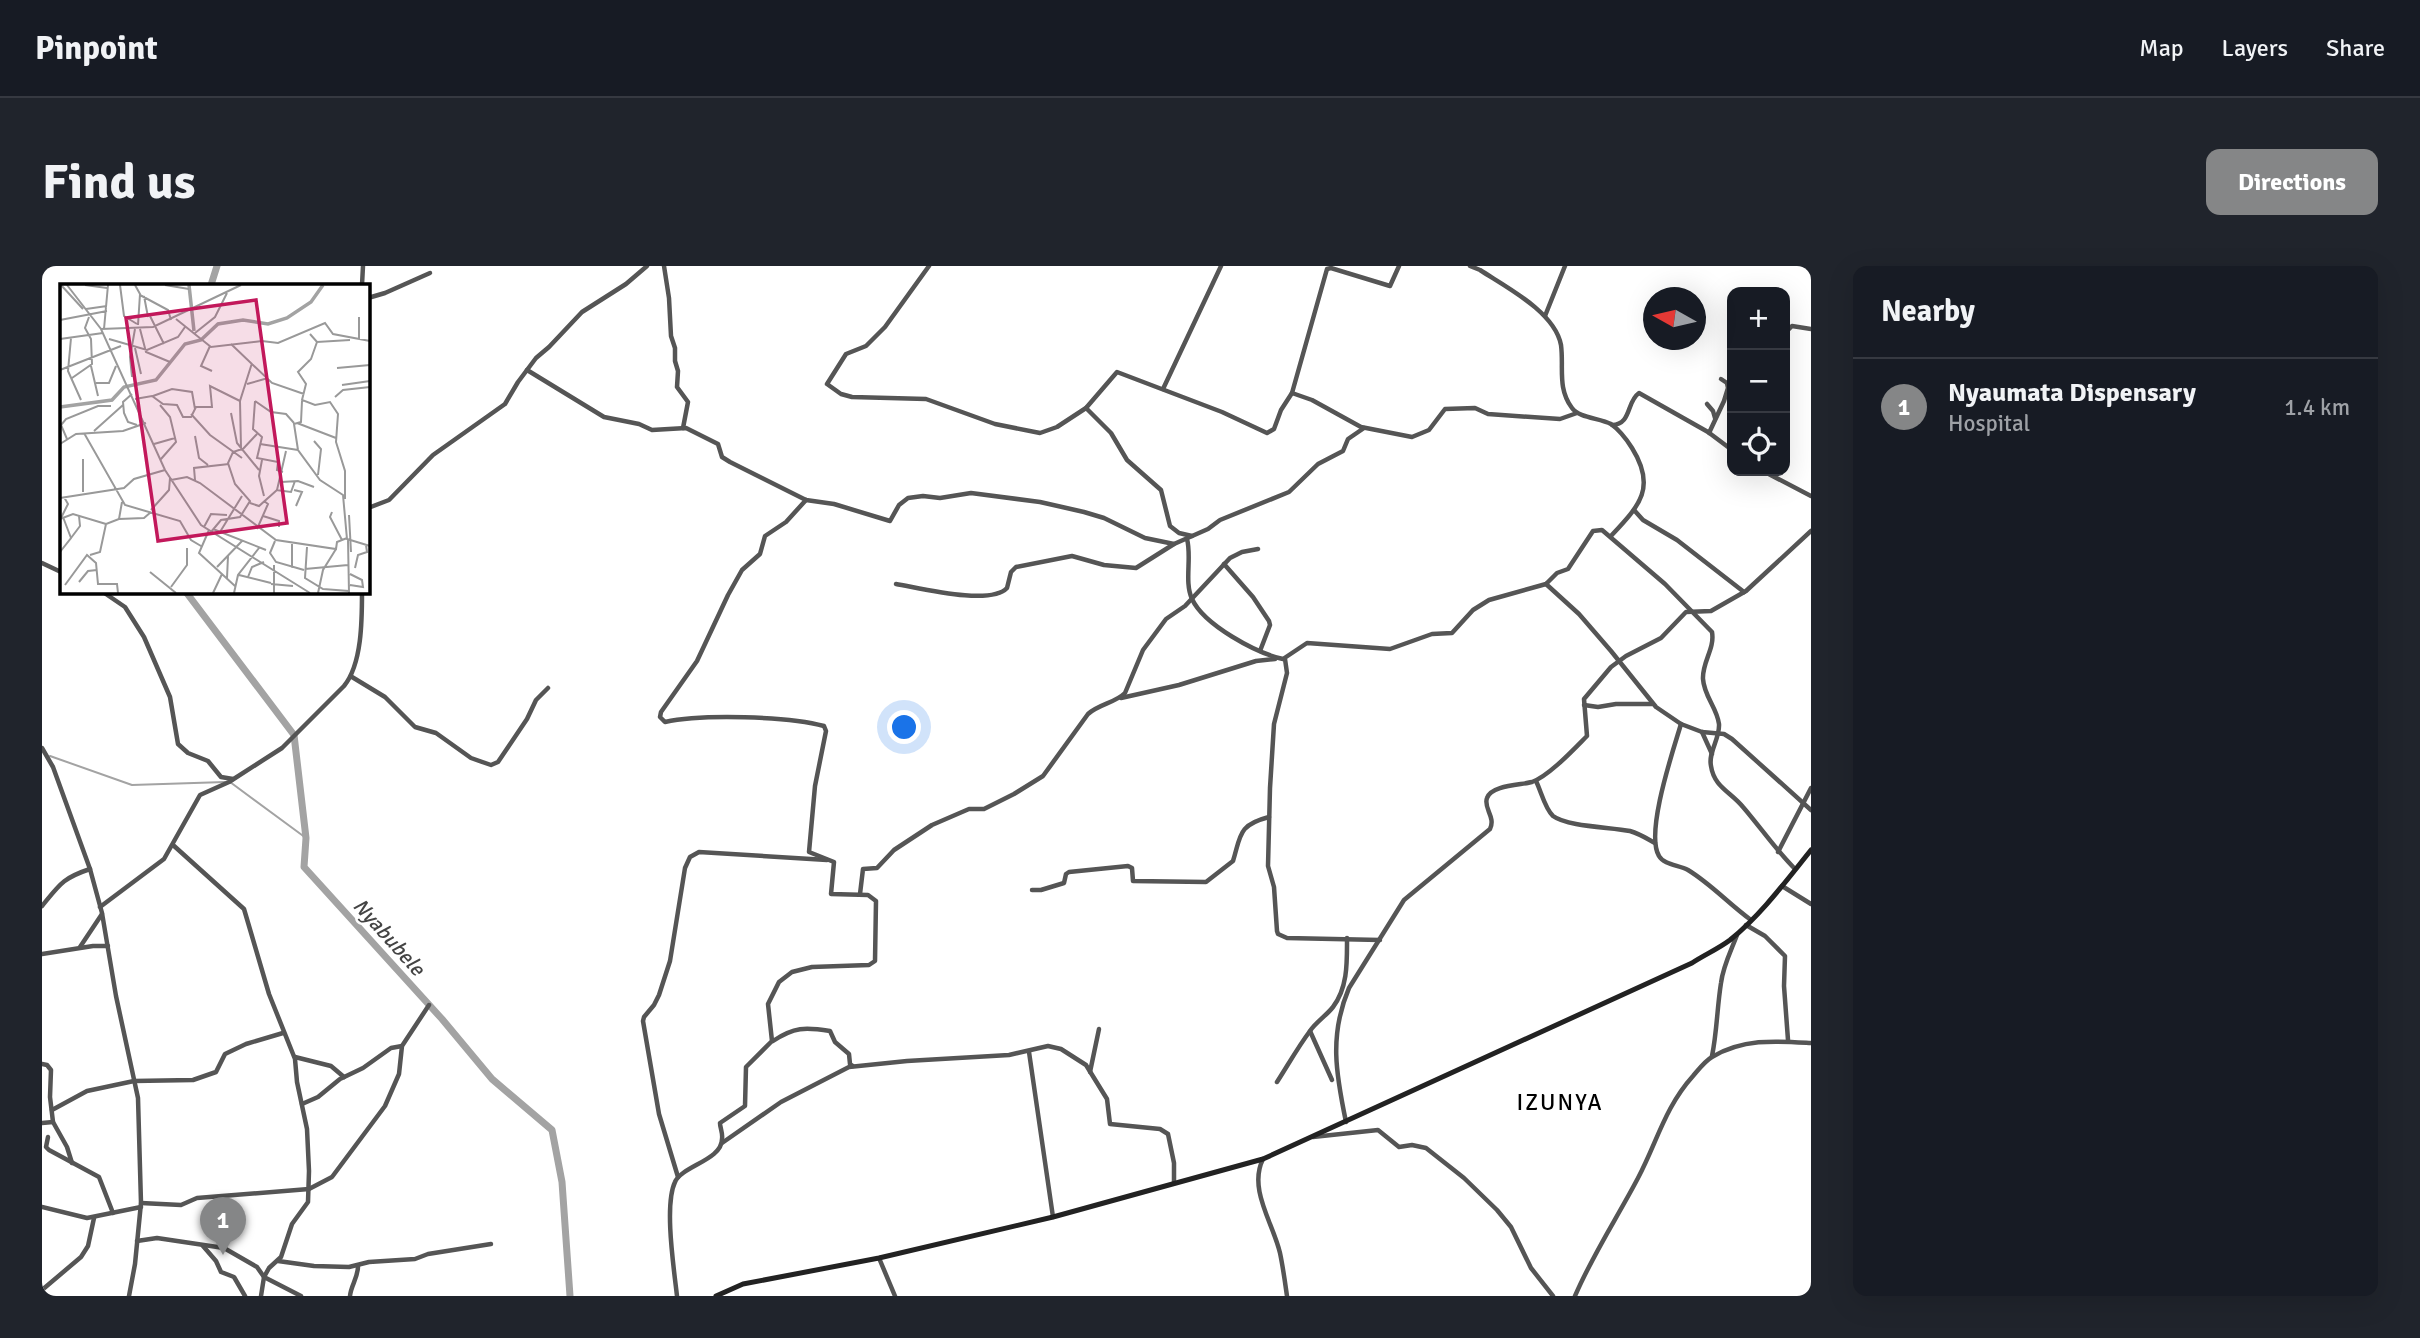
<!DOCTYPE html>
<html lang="en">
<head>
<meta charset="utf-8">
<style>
  :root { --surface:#171b24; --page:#20242c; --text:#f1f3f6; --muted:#9ea1a6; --line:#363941; --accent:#858687 }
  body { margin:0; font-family:Signika,sans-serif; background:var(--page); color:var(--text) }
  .controls { position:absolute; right:21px; top:21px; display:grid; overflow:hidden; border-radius:14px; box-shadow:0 7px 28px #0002 }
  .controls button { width:63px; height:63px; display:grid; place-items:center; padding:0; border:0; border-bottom:2px solid var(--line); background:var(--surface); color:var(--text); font:35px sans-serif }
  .compass { position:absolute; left:1601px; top:21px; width:63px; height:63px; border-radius:50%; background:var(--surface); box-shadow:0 7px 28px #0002; rotate:278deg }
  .you { position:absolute; left:863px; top:462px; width:24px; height:24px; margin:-18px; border:5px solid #fff; border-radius:50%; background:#1a73e8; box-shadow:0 0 0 10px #1a73e833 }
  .badge { display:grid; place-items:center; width:46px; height:46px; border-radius:50%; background:var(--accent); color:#fff; font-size:23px; font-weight:700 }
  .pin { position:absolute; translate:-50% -58px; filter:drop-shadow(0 2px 4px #0008) }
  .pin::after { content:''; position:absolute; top:37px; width:24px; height:21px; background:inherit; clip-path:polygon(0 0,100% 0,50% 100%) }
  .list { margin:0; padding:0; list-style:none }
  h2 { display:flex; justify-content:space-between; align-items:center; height:91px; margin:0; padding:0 28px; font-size:30px }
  h2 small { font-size:23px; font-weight:400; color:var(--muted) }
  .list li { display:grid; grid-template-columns:46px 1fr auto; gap:21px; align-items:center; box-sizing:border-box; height:98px; padding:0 28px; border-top:2px solid var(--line) }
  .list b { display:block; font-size:26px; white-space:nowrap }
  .list p { margin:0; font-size:23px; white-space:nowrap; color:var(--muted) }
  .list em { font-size:23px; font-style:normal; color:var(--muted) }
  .icon { flex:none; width:38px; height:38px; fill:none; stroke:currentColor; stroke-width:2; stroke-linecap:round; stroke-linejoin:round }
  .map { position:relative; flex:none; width:1769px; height:1030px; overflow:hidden; border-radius:14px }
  header { display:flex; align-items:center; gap:42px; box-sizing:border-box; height:98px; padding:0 35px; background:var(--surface); border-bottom:2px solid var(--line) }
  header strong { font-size:33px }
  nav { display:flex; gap:38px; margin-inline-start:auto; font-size:24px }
  .intro { display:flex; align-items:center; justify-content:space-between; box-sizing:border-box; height:168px; padding:0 42px }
  h1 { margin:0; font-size:49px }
  .button { padding:18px 32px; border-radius:14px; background:var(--accent); color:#fff; font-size:24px; font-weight:700 }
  main { display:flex; gap:42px; padding:0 42px }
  aside { flex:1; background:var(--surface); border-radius:14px; box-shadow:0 7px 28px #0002 }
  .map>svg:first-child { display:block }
</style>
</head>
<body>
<header>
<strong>Pinpoint</strong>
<nav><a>Map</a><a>Layers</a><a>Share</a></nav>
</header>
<div class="intro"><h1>Find us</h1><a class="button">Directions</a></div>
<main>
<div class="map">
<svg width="1769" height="1030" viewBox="0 0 1769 1030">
  <rect width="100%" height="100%" fill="#fff"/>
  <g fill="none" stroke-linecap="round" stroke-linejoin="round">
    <g stroke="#a3a3a3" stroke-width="2">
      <polyline points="8,490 90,519 183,516"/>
      <polyline points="188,516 264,572"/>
    </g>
    <g stroke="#a3a3a3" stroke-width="7">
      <polyline points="169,19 175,0"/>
      <polyline points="144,326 252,469 264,572 262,601 400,753 450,813 510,864 520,916 528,1030"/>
    </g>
    <g stroke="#555" stroke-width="4.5">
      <polyline points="622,0 627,32 629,70 633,82 633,95 636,105 635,121 646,136 641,162"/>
      <polyline points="887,0 843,61 824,80 804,88 785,118 799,128 810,131 884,133 953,158 998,167 1015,161 1044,142 1075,106 1180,146 1225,167 1232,163 1239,144 1250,127 1285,3 1289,2 1348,20 1357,0"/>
      <path d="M1428,0L1438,4C1464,21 1513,46 1519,79C1522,101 1515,122 1530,142C1537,152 1558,152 1569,158C1576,163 1585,174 1590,182C1615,222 1597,240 1569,270"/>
      <polyline points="320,19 321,0"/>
      <polyline points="326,32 343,27 388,7"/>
      <polyline points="1503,50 1523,0"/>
      <polyline points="1743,67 1750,60 1769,63"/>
      <polyline points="485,104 562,151 597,158 610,164 644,162 676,178 680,191 688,196 764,234 792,238 848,255 857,239 866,232 881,230 898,232 929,227 998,236 1042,246 1062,252 1103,272 1132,278"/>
      <polyline points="1121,123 1179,0"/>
      <polyline points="1250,127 1270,134 1319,161 1370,171 1387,164 1403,143 1433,142 1446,148 1518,153 1535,147"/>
      <polyline points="1665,138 1671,145 1673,152"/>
      <polyline points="1044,142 1069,167 1085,194 1119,224 1128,260 1137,267 1150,270"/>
      <path d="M1570,159C1590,158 1584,136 1597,127L1666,166L1690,184"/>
      <polyline points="1667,167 1682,135 1686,122 1685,117 1679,113"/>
      <polyline points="1721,205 1769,230"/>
      <polyline points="326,242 347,234 391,189 463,138 476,116 494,92 507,81 540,46 584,18 605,0"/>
      <polyline points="1592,244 1601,254 1635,274 1702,326"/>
      <path d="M1145,273C1150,291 1142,316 1150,333C1162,359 1214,387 1241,393L1265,377L1348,383L1390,368L1410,367L1431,344L1447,334L1504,318L1515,307L1526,303L1551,265L1560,264L1623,318L1670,366C1673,383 1660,396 1661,413C1662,430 1675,442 1677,458C1678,473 1666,486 1669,500C1672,521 1689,526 1701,541C1719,562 1734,584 1753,603"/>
      <polyline points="0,297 19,306"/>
      <polyline points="1182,298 1211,331 1227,355 1228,359 1218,385"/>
      <path d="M854,318C878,322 948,340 965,322L969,306L974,301L1030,290L1062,299L1094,302L1132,278L1166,263L1178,254L1247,226L1276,198L1301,185L1306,173L1322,162"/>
      <polyline points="1504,318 1537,348 1569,385 1614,441 1639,458 1660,466 1682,468 1690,473 1769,544"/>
      <polyline points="61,326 83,341 102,371 128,431 136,478 146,487 166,495 179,511 191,513"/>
      <polyline points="1243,393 1245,407 1232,458 1228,522 1226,600 1232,621 1235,665 1236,668 1245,672 1338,674"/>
      <polyline points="310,411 343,431 373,461 394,467 429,492 449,499 456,496 485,453 494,434 506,422"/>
      <polyline points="1079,432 1137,419 1214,395 1233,393"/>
      <polyline points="1542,439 1556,441 1574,438 1610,438"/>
      <path d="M1639,458C1631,485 1603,567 1617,590C1622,599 1637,599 1646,604C1669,618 1687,638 1709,654"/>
      <polyline points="1660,466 1670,488"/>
      <polyline points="0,482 11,501 48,603 60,647 74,730 96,832 99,937 93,998 87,1030"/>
      <path d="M1494,515C1499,525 1503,543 1511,550C1526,561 1569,561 1588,565C1598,568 1604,572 1613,577"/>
      <polyline points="131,579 202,643 227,728 253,793 255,816 265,863 267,905 266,936 250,958 239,991 227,1002 222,1011 219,1030"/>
      <polyline points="1736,586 1769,522"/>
      <polyline points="1740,620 1769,638"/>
      <path d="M990,624H999L1022,617L1024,608L1027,606L1086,600L1090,602L1091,615L1164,616L1191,595C1199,569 1196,559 1227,551"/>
      <path d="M818,628L821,603L835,602L852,584L890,559L927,543H942L972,528L1001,510L1046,448C1057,438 1073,437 1083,427L1101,384L1124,353L1143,340L1188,292L1200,286L1216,283"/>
      <path d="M0,640C18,618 21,612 48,603"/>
      <path d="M58,641L122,593L158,529L187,516L240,482L302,420C320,398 320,354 320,326"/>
      <polyline points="1704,659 1723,670 1743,690 1742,720 1746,774"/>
      <polyline points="38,681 60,648"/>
      <polyline points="0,688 51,680 66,680"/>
      <polyline points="1268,765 1290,814"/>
      <path d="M731,775C752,761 763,761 788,765L793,776L807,788L808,798L811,800"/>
      <polyline points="987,786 1011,951"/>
      <path d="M1670,790C1675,766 1675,742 1679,717C1681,700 1689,685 1695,669"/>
      <polyline points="253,791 289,800 302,811"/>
      <polyline points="0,798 5,799 9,804 8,831 11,856 25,881 30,897"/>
      <polyline points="1048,806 1057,763"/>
      <path d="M1235,816C1246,799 1256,781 1268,765C1274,756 1284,750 1291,741C1306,721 1305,696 1305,672"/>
      <polyline points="260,838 276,831 298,813 321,802 349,782 360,780"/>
      <polyline points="10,844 45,825 92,815 151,814 174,806 183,788 204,778 241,767"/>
      <path d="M1304,856C1294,808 1287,769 1307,722L1362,634L1448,563C1454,551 1441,542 1445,532C1449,519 1479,519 1490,516C1507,510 1532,483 1545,470L1542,433L1569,401L1584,390L1619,372L1644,346L1669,345L1704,325L1769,265"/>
      <polyline points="0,857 11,856"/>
      <polyline points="6,871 4,881 7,884 57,911 71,947"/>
      <polyline points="1271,871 1336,864 1357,881 1370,879 1384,882 1422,912 1455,944 1469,961 1489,1002 1511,1030"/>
      <polyline points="680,877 739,836 807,801 865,795 967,789 1006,780 1019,783 1044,799 1065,833 1068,858 1118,863 1126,868 1132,897 1132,916"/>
      <path d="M1221,893C1206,923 1231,957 1238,987C1241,1001 1243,1016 1245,1030"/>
      <polyline points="636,911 617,848 601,755 602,751 612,739 617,729 628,695 643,602 648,591 657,586 785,594"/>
      <polyline points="99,937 139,939 155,932 267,923 290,911 343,840 357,808 360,780 387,739"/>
      <polyline points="0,941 45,952 99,941"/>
      <polyline points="95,975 115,972 182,982 215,1001 222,1011 259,1030"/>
      <polyline points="161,980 174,995 179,1006 192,1011 203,1030"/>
      <polyline points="837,992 853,1030"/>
      <polyline points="236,995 272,1000 307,1001 327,996 373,993 386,988 449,978"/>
      <polyline points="0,1024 39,991 46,980 52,952"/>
      <path d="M308,1030C309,1019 316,1012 316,1000"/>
      <path d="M635,1030C632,1003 622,939 633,916C640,900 680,894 680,873C681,867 678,862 678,857L703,840L704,801L730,775L726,738L737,716L750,706L770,701L827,699L833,695L834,635L826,629L789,628L792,596L767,586L773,520L784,465L782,460C746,450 659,448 623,456L618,451L619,446L655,395L686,329L700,304L718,288L723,270L744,256L764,234"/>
      <path d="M1533,1030C1551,988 1575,952 1596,912C1615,876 1623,841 1651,810C1657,803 1663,795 1670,791C1702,772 1735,775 1769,777"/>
    </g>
    <path stroke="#222" stroke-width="5" d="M674,1030L701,1018L837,992L1011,951L1221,893L1650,697C1662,689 1676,683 1688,674C1719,649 1744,615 1769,584"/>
  </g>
  <g text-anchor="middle" stroke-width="5" stroke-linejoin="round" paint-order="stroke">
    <g font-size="21" font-style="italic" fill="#444" stroke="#fff">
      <text transform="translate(347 671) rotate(48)" y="7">Nyabubele</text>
    </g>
    <g font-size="23" letter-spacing="2" fill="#000" stroke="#fff">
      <text x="1518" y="844">IZUNYA</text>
    </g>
  </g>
  <g transform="translate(18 18)">
    <rect width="310" height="310" fill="#fff"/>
    <path fill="none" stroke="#a3a3a3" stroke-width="3.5" d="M129,1L134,47M0,123L52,116L64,103L96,96L125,60L141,56L158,40L183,36L208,40L227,34L251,18L263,1"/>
    <path fill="none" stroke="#999" stroke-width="2" d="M1,1L23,25M7,1L41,45L105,186L141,241L250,309M25,1L47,4M60,1L64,32L77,40M75,1L80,10L78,41M105,1L129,5M80,11L108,26L111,36M84,12L88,33M26,25L47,22M90,32L104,60M116,35L151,63L202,57L218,59L265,39L273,50L310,57M0,36L47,27M41,45L93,43L181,1M44,45L48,1M80,45L86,68L110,78M135,49L155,33L167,9M250,50L257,58L290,56M11,54L8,87L21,116M0,55L43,49M49,55L87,66L118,53L125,43M299,55V33M257,58L251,75L238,88L246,100L242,116L255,121L270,118L278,130L276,158L285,187V215M171,60L212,99L244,110M150,62L141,82L152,87M75,64L81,90M31,82L38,112M277,84L310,81M0,86L61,62M72,93L70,73L75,45M12,94L32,80L31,55L25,44L29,33M36,99H49L56,82M187,100L208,94M282,101L310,97M72,110L63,118L64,129L68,138L77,141M93,112L112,105L132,108L135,125M275,113L283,106L310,103M75,115L92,112L103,120L117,121L123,133H131L136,123H152L150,102L180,117M195,117L193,145L202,153L197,174L218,178L217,186L223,188M195,117L211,128L226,130L234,139M242,117L241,138L234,140L238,166L260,196L283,211L287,255L310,262M100,121L110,133L116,158L101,175M171,129L177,159L199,186M131,130L150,151L182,174M237,139L276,154M34,147L63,121M24,149L65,221L120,237L131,256L141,262M135,152L139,174L148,181M7,155L1,141L6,135L38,122H51M254,157L261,165L258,191M0,160L16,150L63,147L86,139M94,160L115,154M200,160L238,166M181,164L180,117L192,79M182,166L197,150M23,175V208M202,176L199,192L204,212M111,196L127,193L140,199L216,256L276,265L277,258L287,254M135,196L134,184L169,180M221,198L238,197L254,203M216,206L231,208L235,197M234,206L242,208L236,222M0,214L64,204L74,195L105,186M190,219L199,222L217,206L226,167M91,226L109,206L110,194M272,228L270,233L282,256M289,231L291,268M203,232L219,237V243M1,234L8,220L4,213M0,235L13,230L46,240M59,235L84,234L91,228M144,243L151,230L167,231M153,245L206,266M197,245L208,220L204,217M149,246L139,269L175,302M151,248L161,236L180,233L190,217L175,200L168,179L173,168L182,165M160,248L182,212M11,254L20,242L19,232M288,256L289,309M215,257L210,269L216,278L244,286M232,260V284M247,263L245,294L263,305L289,307M0,268L11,254L3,233M30,271L40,268L46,240L59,235L62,218M214,281V309M157,283L182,257M295,284L298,271L307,268L306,261M245,285L288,281M90,288L116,309M290,290L302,296L303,303L290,301M179,291L211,299M188,293L192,283L204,278M167,294L168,272M19,298L28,287L37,286M211,300L233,302M5,301L27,271L36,279L38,300H57L58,309M111,303L127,281V264M153,309L162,290M174,309L178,291L199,264M258,309L263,286L276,265"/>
    <path fill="#c2185b" fill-opacity="0.15" stroke="#c2185b" stroke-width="3.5" d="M196,16L227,239L98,257L66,34Z"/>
    <rect width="310" height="310" fill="none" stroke="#000" stroke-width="3.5"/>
  </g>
</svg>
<div class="controls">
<button>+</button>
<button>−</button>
<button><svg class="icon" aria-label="locate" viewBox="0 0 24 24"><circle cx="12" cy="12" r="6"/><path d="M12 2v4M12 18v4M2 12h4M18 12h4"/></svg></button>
</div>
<svg class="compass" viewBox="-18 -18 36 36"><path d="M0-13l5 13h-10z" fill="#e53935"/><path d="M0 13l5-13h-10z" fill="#9ea1a6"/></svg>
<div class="you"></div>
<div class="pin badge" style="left:181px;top:989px">1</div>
</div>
<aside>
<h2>Nearby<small></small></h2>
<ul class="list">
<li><span class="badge">1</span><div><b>Nyaumata Dispensary</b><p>Hospital</p></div><em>1.4 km</em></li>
</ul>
</aside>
</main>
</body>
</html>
